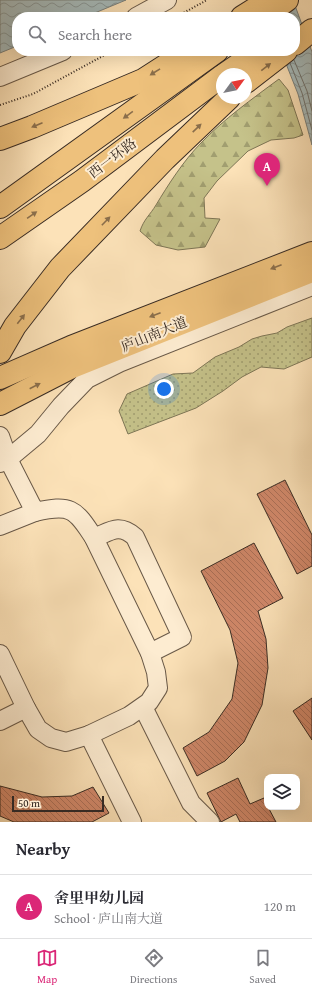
<!DOCTYPE html>
<html lang="en">
<head>
<meta charset="utf-8">
<style>
  :root { --surface:#fff; --page:#f2f2f3; --text:#2b2b33; --muted:#7c7c81; --line:#e1e1e2; --accent:#db2777 }
  body { margin:0; font-family:"Gentium Book Plus","Noto Serif SC",serif; background:var(--page); color:var(--text) }
  .controls { position:absolute; right:12px; bottom:12px; display:grid; overflow:hidden; border-radius:8px; box-shadow:0 4px 16px #0002 }
  .controls button { width:36px; height:36px; display:grid; place-items:center; padding:0; border:0; border-bottom:1px solid var(--line); background:var(--surface); color:var(--text); font:20px sans-serif }
  .compass { position:absolute; left:216px; top:68px; width:36px; height:36px; border-radius:50%; background:var(--surface); box-shadow:0 4px 16px #0002; rotate:57deg }
  .scale { position:absolute; left:12px; bottom:10px; width:92px; box-sizing:border-box; padding-left:4px; border:2px solid #382b23; border-top:0; font-size:11px; line-height:14px; white-space:nowrap; color:#382b23; -webkit-text-stroke:3px #fdecd1; paint-order:stroke }
  .you { position:absolute; left:164px; top:389px; width:14px; height:14px; margin:-10px; border:3px solid #fff; border-radius:50%; background:#1a73e8; box-shadow:0 0 0 6px #1a73e833 }
  .badge { display:grid; place-items:center; width:26px; height:26px; border-radius:50%; background:var(--accent); color:#fff; font-size:13px; font-weight:700 }
  .pin { position:absolute; translate:-50% -33px; filter:drop-shadow(0 1px 2px #0008) }
  .pin::after { content:''; position:absolute; top:21px; width:14px; height:12px; background:inherit; clip-path:polygon(0 0,100% 0,50% 100%) }
  .list { margin:0; padding:0; list-style:none }
  h2 { display:flex; justify-content:space-between; align-items:center; height:52px; margin:0; padding:0 16px; font-size:17px }
  h2 small { font-size:13px; font-weight:400; color:var(--muted) }
  .list li { display:grid; grid-template-columns:26px 1fr auto; gap:12px; align-items:center; box-sizing:border-box; height:64px; padding:0 16px; border-top:1px solid var(--line) }
  .list b { display:block; font-size:15px; white-space:nowrap }
  .list p { margin:0; font-size:13px; white-space:nowrap; color:var(--muted) }
  .list em { font-size:13px; font-style:normal; color:var(--muted) }
  .icon { flex:none; width:22px; height:22px; fill:none; stroke:currentColor; stroke-width:2; stroke-linecap:round; stroke-linejoin:round }
  .map { position:relative; flex:none; width:312px; height:822px; overflow:hidden }
  .search { position:absolute; background:var(--surface); box-shadow:0 4px 16px #0002; left:12px; right:12px; top:12px; height:44px; display:flex; align-items:center; gap:10px; box-sizing:border-box; padding:0 14px; border-radius:16px; color:var(--muted); font-size:15px }
  .sheet { height:116px; background:var(--surface) }
  nav { display:flex; justify-content:space-around; align-items:center; box-sizing:border-box; height:56px; border-top:1px solid var(--line); background:var(--surface); font-size:11px; color:var(--muted) }
  nav a { display:grid; justify-items:center; gap:2px }
  nav .on { color:var(--accent) }
  .map>svg:first-child { display:block }
</style>
</head>
<body>
<div class="map">
<svg width="312" height="822" viewBox="0 0 312 822">
  <defs>
    <pattern id="green-dots" width="8" height="8" patternUnits="userSpaceOnUse"><rect width="8" height="8" fill="#c5c28a"/><path d="M2 2h.1M6 6h.1" fill="none" stroke="#a19e70" stroke-width="1.8" stroke-linecap="round"/></pattern>
    <pattern id="forest-firs" width="22" height="20" patternUnits="userSpaceOnUse"><rect width="22" height="20" fill="#c5c28a"/><path d="M5 1l3.5 6h-7zM16 11l3.5 6h-7z" fill="#a19e70"/></pattern>
    <pattern id="water-waves" width="16" height="10" patternUnits="userSpaceOnUse"><rect width="16" height="10" fill="#a5babb"/><path d="M0 5q4-4 8 0t8 0" fill="none" stroke="#879798"/></pattern>
    <pattern id="building-back-hatch" width="6" height="6" patternUnits="userSpaceOnUse"><rect width="6" height="6" fill="#d1886a"/><path d="M-1 5l2 2M0 0l6 6M5-1l2 2" fill="none" stroke="#ab6f57"/></pattern>
  </defs>
  <rect width="100%" height="100%" fill="#fce2b8"/>
  <filter id="stains"><feTurbulence type="fractalNoise" baseFrequency=".005" numOctaves="4"/><feColorMatrix values="0 0 0 0 .2 0 0 0 0 .09 0 0 0 0 .02 0 0 0 .5 -.17"/></filter>
  <radialGradient id="worn" r=".72"><stop offset=".6" stop-color="#630" stop-opacity="0"/><stop offset="1" stop-color="#630" stop-opacity=".3"/></radialGradient>
  <polygon fill="url(#green-dots)" stroke="#7e7656" points="312,318 312,357 284,369 261,367 242,377 223,391 196,408 128,434 119,411 127,394 173,374 193,373 215,357 239,347 252,339 262,336 277,333 287,327"/>
  <path fill="url(#forest-firs)" stroke="#7e7656" d="M279,79L288,90L303,135L294,138L271,140L248,151L217,181L204,198L205,218L220,219L205,247L178,250L156,245L140,231C144,219 150,215 156,205C168,185 184,160 201,143C224,119 252,99 279,79Z"/>
  <g fill="url(#water-waves)" stroke="#79817e">
    <polygon points="0,0 126,0 85,17 17,17 17,46 0,53"/>
    <polygon points="293,0 312,52 312,145 298,94 281,51 295,51 295,17 267,17"/>
  </g>
  <g fill="none" stroke-linecap="round" stroke-linejoin="round">
    <g stroke="#6e726f" stroke-width="1">
      <polyline points="294,60 307,91 312,111"/>
      <polyline points="290,63 302,93 312,130"/>
    </g>
  </g>
  <g fill="url(#building-back-hatch)" stroke="#382b23">
    <polygon points="285,480 312,535 312,566 297,574 257,494"/>
    <polygon points="254,543 283,598 258,611 266,639 268,668 262,705 244,742 225,761 197,776 183,748 209,732 232,699 238,663 230,630 201,571"/>
    <polygon points="312,698 312,740 293,711"/>
    <polygon points="238,778 250,804 264,798 267,807 268,807 276,822 240,822 236,814 221,822 207,793"/>
    <polygon points="0,786 42,797 72,796 93,787 109,813 92,822 14,822 0,816"/>
  </g>
  <g fill="none" stroke-linecap="round" stroke-linejoin="round">
    <g stroke="#695948" stroke-width="20">
      <g id="minor">
        <polyline points="136,17 167,0"/>
        <polyline points="0,77 63,51"/>
        <path d="M0,436L8,459L35,512C70,504 75,508 94,538L150,653L156,672L158,688L149,702L129,716L89,735L66,742L51,738L38,729L26,708L0,654"/>
        <polyline points="0,463 8,459 38,434 61,406 87,379 119,363 312,286"/>
        <polyline points="0,526 35,512"/>
        <path d="M94,538C111,531 119,523 135,537L182,637L150,653"/>
        <polyline points="143,707 191,803 210,822"/>
        <polyline points="0,721 26,708"/>
        <polyline points="89,735 132,822"/>
      </g>
    </g>
    <g stroke="#382b23" stroke-width="24">
      <g id="highway">
        <polyline points="242,17 269,0"/>
        <polyline points="264,17 287,0"/>
        <polyline points="295,44 312,30"/>
        <polyline points="225,74 258,51"/>
        <polyline points="246,82 286,51"/>
        <polyline points="0,139 32,127 143,80 188,51"/>
        <polyline points="0,207 217,51"/>
        <polyline points="0,238 82,181 222,76"/>
        <polyline points="0,352 15,326 60,268 165,159 229,98"/>
        <polyline points="0,378 71,347 312,253"/>
        <polyline points="0,404 72,367 312,271"/>
      </g>
    </g>
    <g stroke="#382b23" stroke-width="2" stroke-dasharray="1 2" stroke-linecap="butt">
      <polyline points="176,17 207,0"/>
      <polyline points="0,105 33,94 112,51"/>
    </g>
    <use href="#minor" stroke="#fdecd1" stroke-width="18"/>
    <use href="#highway" stroke="#eec17c" stroke-width="22"/>
  </g>
  <defs><path id="oneway-solid" d="M-6-.8H1V-3.2L6.5 0L1 3.2V.8H-6Z"/></defs>
  <g fill="#8a6e4b">
    <use href="#oneway-solid" transform="translate(266 67) rotate(-38)"/>
    <use href="#oneway-solid" transform="translate(155 72) rotate(148)"/>
    <use href="#oneway-solid" transform="translate(128 115) rotate(144)"/>
    <use href="#oneway-solid" transform="translate(37 125) rotate(157)"/>
    <use href="#oneway-solid" transform="translate(197 128) rotate(-44)"/>
    <use href="#oneway-solid" transform="translate(32 215) rotate(-35)"/>
    <use href="#oneway-solid" transform="translate(106 221) rotate(-46)"/>
    <use href="#oneway-solid" transform="translate(276 267) rotate(159)"/>
    <use href="#oneway-solid" transform="translate(155 315) rotate(159)"/>
    <use href="#oneway-solid" transform="translate(21 319) rotate(-52)"/>
    <use href="#oneway-solid" transform="translate(35 386) rotate(-27)"/>
  </g>
  <g text-anchor="middle" stroke-width="4" stroke-linejoin="round" paint-order="stroke">
    <g font-size="14" fill="#382b23" stroke="#fdecd1">
      <text transform="translate(112 158) rotate(-37)" y="5">西一环路</text>
      <text transform="translate(154 334) rotate(-22)" y="5">庐山南大道</text>
    </g>
  </g>
  <rect width="100%" height="100%" filter="url(#stains)"/>
  <rect width="100%" height="100%" fill="url(#worn)"/>
</svg>
<div class="controls">
<button><svg class="icon" aria-label="layers" viewBox="0 0 24 24"><path d="M12 4l9 5-9 5-9-5zM3 14l9 5 9-5"/></svg></button>
</div>
<svg class="compass" viewBox="-18 -18 36 36"><path d="M0-13l5 13h-10z" fill="#e53935"/><path d="M0 13l5-13h-10z" fill="#7c7c81"/></svg>
<div class="scale">50 m</div>
<div class="you"></div>
<div class="pin badge" style="left:267px;top:186px">A</div>
<div class="search"><svg class="icon" aria-label="search" viewBox="0 0 24 24"><circle cx="10" cy="10" r="6"/><path d="M15 15l6 6"/></svg>Search here</div>
</div>
<section class="sheet">
<h2>Nearby<small></small></h2>
<ul class="list">
<li><span class="badge">A</span><div><b>舍里甲幼儿园</b><p>School · 庐山南大道</p></div><em>120 m</em></li>
</ul>
</section>
<nav>
<a class="on"><svg class="icon" aria-label="map" viewBox="0 0 24 24"><path d="M3 6l6-2 6 2 6-2v14l-6 2-6-2-6 2zM9 4v14M15 6v14"/></svg>Map</a>
<a><svg class="icon" aria-label="directions" viewBox="0 0 24 24"><path d="M12 3l9 9-9 9-9-9zM9 14v-3h6M13 9l2 2-2 2"/></svg>Directions</a>
<a><svg class="icon" aria-label="saved" viewBox="0 0 24 24"><path d="M7 4h10v16l-5-4-5 4z"/></svg>Saved</a>
</nav>
</body>
</html>
